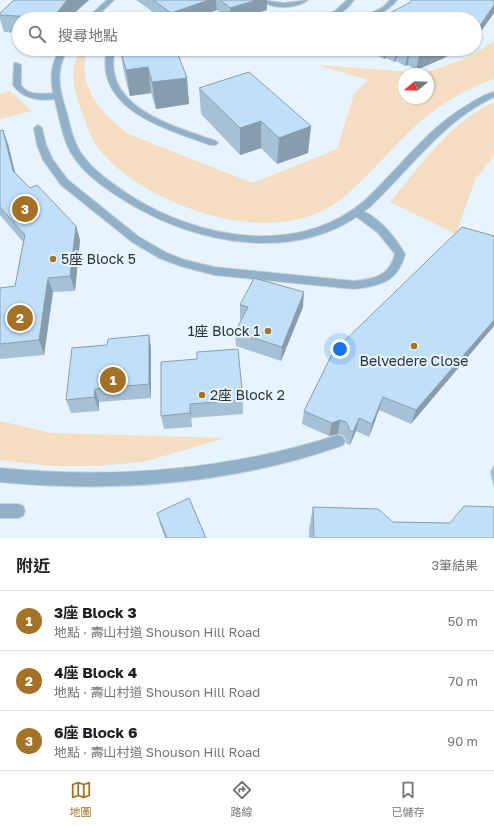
<!DOCTYPE html>
<html lang="zh-TW">
<head>
<meta charset="utf-8">
<style>
  :root { --surface:#fff; --page:#f6f6f6; --text:#202124; --muted:#757577; --line:#e0e0e0; --accent:#a37227 }
  body { margin:0; font-family:"Golos Text","Noto Sans TC",sans-serif; background:var(--page); color:var(--text) }
  .compass { position:absolute; left:398px; top:68px; width:36px; height:36px; border-radius:50%; background:var(--surface); box-shadow:0 1px 3px #0004; rotate:251deg }
  .you { position:absolute; left:340px; top:349px; width:14px; height:14px; margin:-10px; border:3px solid #fff; border-radius:50%; background:#1a73e8; box-shadow:0 0 0 6px #1a73e833 }
  .badge { display:grid; place-items:center; width:26px; height:26px; border-radius:50%; background:var(--accent); color:#fff; font-size:13px; font-weight:700 }
  .pin { position:absolute; translate:-50% -50%; border:2px solid #fff; box-shadow:0 1px 4px #0006 }
  .list { margin:0; padding:0; list-style:none }
  h2 { display:flex; justify-content:space-between; align-items:center; height:52px; margin:0; padding:0 16px; font-size:17px }
  h2 small { font-size:13px; font-weight:400; color:var(--muted) }
  .list li { display:grid; grid-template-columns:26px 1fr auto; gap:12px; align-items:center; box-sizing:border-box; height:60px; padding:0 16px; border-top:1px solid var(--line) }
  .list b { display:block; font-size:15px; white-space:nowrap }
  .list p { margin:0; font-size:13px; white-space:nowrap; color:var(--muted) }
  .list em { font-size:13px; font-style:normal; color:var(--muted) }
  .icon { flex:none; width:22px; height:22px; fill:none; stroke:currentColor; stroke-width:2; stroke-linecap:round; stroke-linejoin:round }
  .map { position:relative; flex:none; width:494px; height:538px; overflow:hidden }
  .search { position:absolute; background:var(--surface); box-shadow:0 1px 3px #0004; left:12px; right:12px; top:12px; height:44px; display:flex; align-items:center; gap:10px; box-sizing:border-box; padding:0 14px; border-radius:22px; color:var(--muted); font-size:15px }
  .sheet { height:232px; background:var(--surface) }
  nav { display:flex; justify-content:space-around; align-items:center; box-sizing:border-box; height:56px; border-top:1px solid var(--line); background:var(--surface); font-size:11px; color:var(--muted) }
  nav a { display:grid; justify-items:center; gap:2px }
  nav .on { color:var(--accent) }
  .map>svg:first-child { display:block }
</style>
</head>
<body>
<div class="map">
<svg width="494" height="538" viewBox="0 0 494 538">
  <rect width="100%" height="100%" fill="#e7f4fd"/>
  <g fill="#f4ddc0" fill-rule="evenodd">
    <path d="M494,41V79C468,88 442,103 421,121C393,145 370,176 341,199C292,238 216,223 165,198C136,184 99,160 88,129C80,104 63,73 82,49H88C74,84 102,114 128,134L253,183L337,149L354,94L368,80L317,65L426,73L469,57ZM404,74H428V98H404Z"/>
    <polygon points="10,91 32,111 0,119 0,94"/>
    <path d="M494,102V155L475,180L456,234L390,202C421,165 449,123 494,102Z"/>
    <polygon points="0,421 52,433 226,438 143,462 96,466 50,466 0,460"/>
  </g>
  <g fill="none" stroke-linecap="round" stroke-linejoin="round">
    <g stroke="#c5d1da" stroke-width="2">
      <g id="service">
        <path d="M261,0L284,3L308,0C297,9 272,10 261,0Z"/>
        <path d="M347,0H354C345,13 333,19 317,19L335,11Z"/>
        <path d="M390,0H397C388,11 374,19 360,19L383,7Z"/>
        <polygon points="97,10 117,18 119,19 109,19 95,13 95,11"/>
        <path d="M107,49H115C101,108 174,126 216,141L218,143L216,145H210C167,129 93,110 107,49Z"/>
        <path d="M14,63H17L21,65V85C31,99 46,91 60,94L61,96L60,98C43,102 23,100 13,85Z"/>
        <path d="M38,125L42,128L46,145L53,160L68,180L139,237L167,253L185,260L214,267L354,281C375,279 389,276 395,254L378,233L353,214L352,212L357,209C377,214 395,237 405,254C398,282 380,286 354,289L214,275L180,266L159,258L132,242L61,185L43,160L37,145L34,128Z"/>
        <path d="M338,435L343,437L345,441L343,445L338,447C230,484 113,493 0,482V468C113,479 229,470 338,435Z"/>
        <polygon points="0,504 18,504 23,506 25,511 23,516 18,518 0,518"/>
      </g>
    </g>
    <g stroke="#c5d1da" stroke-width="2">
      <g id="minor">
        <polygon points="107,0 114,0 94,19 86,19"/>
        <path d="M60,49H68C55,70 59,88 66,110C70,124 72,140 81,153C93,171 113,184 131,196C199,239 298,257 364,201C400,168 427,128 469,104C477,99 485,94 494,92V97C442,122 412,167 371,206C301,266 194,245 122,199C103,187 83,173 71,153C64,141 61,126 58,113C52,88 46,73 60,49Z"/>
      </g>
    </g>
    <use href="#service" fill="#92b1c8" fill-rule="evenodd"/>
    <use href="#minor" fill="#92b1c8" fill-rule="evenodd"/>
  </g>
  <g fill="#a6c1d5">
    <polygon points="14,0 89,0 72,15 70,19 19,19 19,33 4,32 0,19 0,13"/>
    <polygon points="136,0 267,0 267,10 236,19 228,19 217,10 192,19 163,19"/>
    <polygon points="120,49 187,78 189,104 156,109 151,93 130,96 124,73"/>
    <polygon points="367,49 460,49 442,59 416,70 408,65 405,66 396,61 394,62 386,58 384,59"/>
    <polygon points="199,88 311,126 308,153 277,164 261,148 240,155 201,114"/>
    <polygon points="3,130 8,144 15,172 30,188 76,226 80,240 75,291 53,292 44,355 0,359 0,288 15,286 23,242 0,215 0,131"/>
    <polygon points="494,236 411,424 379,410 369,437 356,431 350,445 346,443 346,440 344,436 338,434 329,436 302,424 304,411"/>
    <polygon points="240,305 303,307 281,361 236,346 235,332 242,320 240,319"/>
    <polygon points="149,335 151,349 151,398 99,402 99,411 71,413 66,400 107,345"/>
    <polygon points="161,362 243,400 243,414 191,418 192,427 164,429 161,416"/>
    <polygon points="494,465 494,488 490,472"/>
    <polygon points="313,507 393,522 450,523 494,538 309,538 309,529"/>
    <polygon points="157,513 206,538 165,538 160,524"/>
  </g>
  <g fill="#879dae">
    <polygon points="67,0 89,0 72,15 70,19 53,19 53,18"/>
    <polygon points="209,0 216,0 217,10 192,19 172,19 171,13"/>
    <polygon points="257,0 267,0 267,10 236,19 230,19 230,8"/>
    <polygon points="494,5 494,13 475,40 475,29"/>
    <polygon points="385,49 387,49 386,58 384,59"/>
    <polygon points="397,49 399,49 396,61 394,62"/>
    <polygon points="437,49 460,49 442,59 416,70 419,56"/>
    <polygon points="410,51 408,65 405,66 408,52"/>
    <polygon points="148,67 151,93 130,96 126,70"/>
    <polygon points="187,78 189,104 156,109 152,82"/>
    <polygon points="261,121 261,148 240,155 240,128"/>
    <polygon points="311,126 308,153 277,164 279,138"/>
    <polygon points="3,130 8,144 18,185 13,171"/>
    <polygon points="76,226 80,240 75,291 70,276"/>
    <polygon points="48,278 53,292 44,355 39,340"/>
    <polygon points="304,292 303,307 281,361 282,347"/>
    <polygon points="494,320 494,326 411,424 416,410"/>
    <polygon points="149,335 151,349 151,398 149,384"/>
    <polygon points="95,389 99,402 99,411 94,397"/>
    <polygon points="383,397 379,410 369,437 372,424"/>
    <polygon points="190,404 191,418 192,427 190,413"/>
    <polygon points="359,418 356,431 350,445 353,432"/>
    <polygon points="340,420 338,434 329,436 332,423"/>
  </g>
  <g fill="#c1e0f8" stroke="#879dae">
    <polygon points="14,0 67,0 53,18 0,15 0,13"/>
    <polygon points="153,0 209,0 171,13"/>
    <polygon points="220,0 257,0 230,8"/>
    <polygon points="412,0 494,0 494,5 479,27 475,29 475,19 378,19 409,3"/>
    <polygon points="120,49 176,49 187,78 152,82 148,67 126,70"/>
    <polygon points="401,49 437,49 419,56 410,51 408,52"/>
    <polygon points="249,72 311,126 279,138 261,121 240,128 199,88"/>
    <polygon points="3,130 13,171 30,188 37,185 76,226 70,276 48,278 39,340 0,344 0,288 15,286 25,235 0,207 0,131"/>
    <polygon points="462,227 494,236 494,320 416,410 383,397 372,424 359,418 353,432 349,430 349,427 346,422 340,420 332,423 304,411 333,352"/>
    <polygon points="254,278 304,292 282,347 235,332 248,307 240,305"/>
    <polygon points="149,335 149,384 95,389 94,397 66,400 72,348 107,345 108,339"/>
    <polygon points="238,349 243,400 190,404 190,413 161,416 161,362 197,359 197,352"/>
    <polygon points="189,498 206,538 167,538 157,513"/>
    <polygon points="464,506 494,507 494,538 314,538 313,507 378,509 393,522 450,523"/>
  </g>
  <g fill="#a37227" stroke="#e7f4fd" stroke-width="1.5">
    <circle cx="53" cy="259" r="4"/>
    <circle cx="268" cy="331" r="4"/>
    <circle cx="414" cy="346" r="4"/>
    <circle cx="202" cy="395" r="4"/>
  </g>
  <g text-anchor="middle" stroke-width="4" stroke-linejoin="round" paint-order="stroke">
    <g font-size="14" fill="#2a3238" stroke="#e7f4fd" text-anchor="start">
      <text x="61" y="264">5座 Block 5</text>
      <text x="260" y="336" text-anchor="end">1座 Block 1</text>
      <text x="414" y="366" text-anchor="middle">Belvedere Close</text>
      <text x="210" y="400">2座 Block 2</text>
    </g>
  </g>
</svg>
<svg class="compass" viewBox="-18 -18 36 36"><path d="M0-13l5 13h-10z" fill="#e53935"/><path d="M0 13l5-13h-10z" fill="#757577"/></svg>
<div class="you"></div>
<div class="pin badge" style="left:113px;top:380px">1</div>
<div class="pin badge" style="left:20px;top:318px">2</div>
<div class="pin badge" style="left:25px;top:209px">3</div>
<div class="search"><svg class="icon" aria-label="search" viewBox="0 0 24 24"><circle cx="10" cy="10" r="6"/><path d="M15 15l6 6"/></svg>搜尋地點</div>
</div>
<section class="sheet">
<h2>附近<small>3筆結果</small></h2>
<ul class="list">
<li><span class="badge">1</span><div><b>3座 Block 3</b><p>地點 · 壽山村道 Shouson Hill Road</p></div><em>50 m</em></li>
<li><span class="badge">2</span><div><b>4座 Block 4</b><p>地點 · 壽山村道 Shouson Hill Road</p></div><em>70 m</em></li>
<li><span class="badge">3</span><div><b>6座 Block 6</b><p>地點 · 壽山村道 Shouson Hill Road</p></div><em>90 m</em></li>
</ul>
</section>
<nav>
<a class="on"><svg class="icon" aria-label="map" viewBox="0 0 24 24"><path d="M3 6l6-2 6 2 6-2v14l-6 2-6-2-6 2zM9 4v14M15 6v14"/></svg>地圖</a>
<a><svg class="icon" aria-label="directions" viewBox="0 0 24 24"><path d="M12 3l9 9-9 9-9-9zM9 14v-3h6M13 9l2 2-2 2"/></svg>路線</a>
<a><svg class="icon" aria-label="saved" viewBox="0 0 24 24"><path d="M7 4h10v16l-5-4-5 4z"/></svg>已儲存</a>
</nav>
</body>
</html>
